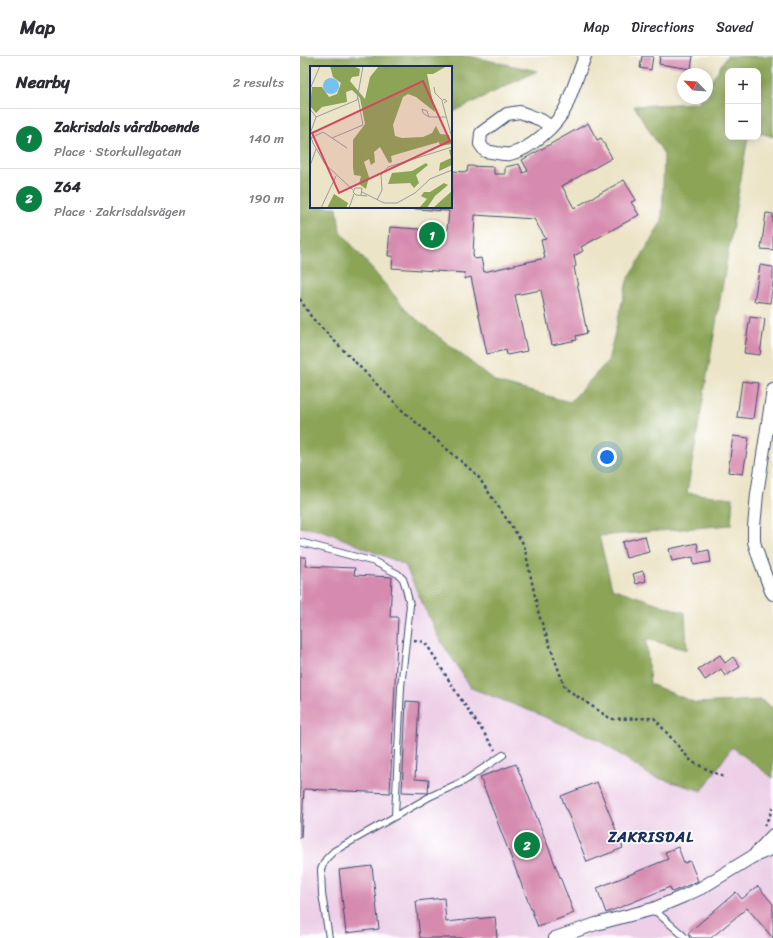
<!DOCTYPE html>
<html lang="en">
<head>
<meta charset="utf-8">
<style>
  :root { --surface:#fff; --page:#f7f7f7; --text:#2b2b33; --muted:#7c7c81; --line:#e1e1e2; --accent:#0b8043 }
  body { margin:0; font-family:Sriracha,sans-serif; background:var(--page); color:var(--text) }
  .controls { position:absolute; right:12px; top:12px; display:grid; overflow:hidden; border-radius:8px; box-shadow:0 2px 10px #0003 }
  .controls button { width:36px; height:36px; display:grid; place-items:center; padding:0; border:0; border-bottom:1px solid var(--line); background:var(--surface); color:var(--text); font:20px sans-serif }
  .compass { position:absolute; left:377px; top:12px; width:36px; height:36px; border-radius:50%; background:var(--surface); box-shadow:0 2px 10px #0003; rotate:295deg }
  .you { position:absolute; left:307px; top:401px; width:14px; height:14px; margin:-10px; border:3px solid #fff; border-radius:50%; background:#1a73e8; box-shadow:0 0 0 6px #1a73e833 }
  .badge { display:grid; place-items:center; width:26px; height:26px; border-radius:50%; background:var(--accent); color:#fff; font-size:13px; font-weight:700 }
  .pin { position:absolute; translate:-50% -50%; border:2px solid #fff; box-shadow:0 1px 4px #0006 }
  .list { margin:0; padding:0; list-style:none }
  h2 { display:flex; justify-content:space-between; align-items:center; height:52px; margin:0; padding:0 16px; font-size:17px }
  h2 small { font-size:13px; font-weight:400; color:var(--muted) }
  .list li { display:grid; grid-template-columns:26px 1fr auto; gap:12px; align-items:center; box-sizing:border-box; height:60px; padding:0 16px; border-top:1px solid var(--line) }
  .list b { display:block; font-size:15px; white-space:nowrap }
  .list p { margin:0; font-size:13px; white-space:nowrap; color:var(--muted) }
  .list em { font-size:13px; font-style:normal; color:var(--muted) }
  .map { position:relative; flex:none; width:473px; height:882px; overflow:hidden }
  header { display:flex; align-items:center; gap:24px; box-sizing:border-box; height:56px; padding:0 20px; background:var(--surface); border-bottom:1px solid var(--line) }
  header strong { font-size:19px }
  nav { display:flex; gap:22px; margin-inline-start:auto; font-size:14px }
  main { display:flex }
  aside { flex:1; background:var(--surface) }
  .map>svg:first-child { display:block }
</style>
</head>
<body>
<header>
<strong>Map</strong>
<nav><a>Map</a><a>Directions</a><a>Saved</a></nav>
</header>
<main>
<aside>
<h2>Nearby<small>2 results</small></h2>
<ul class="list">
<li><span class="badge">1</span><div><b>Zakrisdals vårdboende</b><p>Place · Storkullegatan</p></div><em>140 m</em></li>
<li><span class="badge">2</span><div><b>Z64</b><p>Place · Zakrisdalsvägen</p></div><em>190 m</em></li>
</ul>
</aside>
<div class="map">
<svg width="473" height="882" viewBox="0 0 473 882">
  <rect width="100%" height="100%" fill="#fff"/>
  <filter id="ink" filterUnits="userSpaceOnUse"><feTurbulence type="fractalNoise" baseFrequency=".025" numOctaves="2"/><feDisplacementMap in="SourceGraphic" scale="8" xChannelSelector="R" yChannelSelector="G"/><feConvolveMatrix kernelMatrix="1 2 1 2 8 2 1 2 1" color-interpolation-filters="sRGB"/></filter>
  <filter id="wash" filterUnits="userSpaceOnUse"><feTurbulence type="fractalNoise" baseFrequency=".012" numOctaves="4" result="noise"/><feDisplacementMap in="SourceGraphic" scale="16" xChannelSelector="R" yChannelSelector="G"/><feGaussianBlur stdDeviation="0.9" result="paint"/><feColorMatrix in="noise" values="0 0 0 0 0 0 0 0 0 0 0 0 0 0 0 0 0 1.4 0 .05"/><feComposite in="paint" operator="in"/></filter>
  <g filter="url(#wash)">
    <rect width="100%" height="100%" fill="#ece4c7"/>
    <polygon fill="#edd0e8" points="0,471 24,475 105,509 172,632 233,656 297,683 351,720 402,735 431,690 473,722 473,882 0,882"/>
    <polygon fill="#8ba456" stroke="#536a5a" points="0,0 168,0 237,15 151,57 151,11 11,11 11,151 37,151 40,175 110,258 196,326 270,346 308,305 327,225 362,165 364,98 334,50 398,47 401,42 407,42 407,32 427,0 473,0 473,81 458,76 458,15 428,15 428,81 448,81 387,437 433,442 431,469 299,480 312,532 385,557 387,594 346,583 350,628 396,647 461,644 473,652 473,722 432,691 402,735 351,720 297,683 233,656 171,632 137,579 105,509 24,475 0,471"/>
    <g id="blocks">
      <g fill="#d68aaf" fill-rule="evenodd">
        <polygon points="342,0 353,0 351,14 340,12"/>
        <polygon points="360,0 393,0 391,13 359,8"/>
        <path d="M288,67L297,84L301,82L312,102L262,130L274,152L324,124L336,144L331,146L339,159L281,191L283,195L274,200L276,210L274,211L287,277L276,280L277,284L252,289L241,234L215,239L227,295L207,299L206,294L187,298L171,221L164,223L165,217L92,212L93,200H88L90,171L147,175L149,155L101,152V151H151V115L167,116L168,110L194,111V118H205V111L219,108L223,117L228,115L222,104ZM175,159L234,163L246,183L241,184L245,202L184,216L181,202L174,203L173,198Z"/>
        <polygon points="466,157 473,158 473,194 461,193"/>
        <polygon points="460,209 473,211 473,227 470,247 454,245"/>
        <polygon points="450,261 465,263 460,299 444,297"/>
        <polygon points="442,325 458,327 453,363 437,361"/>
        <polygon points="433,380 449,382 443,418 428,416"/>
        <polygon points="345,480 349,496 326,502 322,486"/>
        <polygon points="397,487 399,496 409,494 411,506 394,509 393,501 372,505 369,493"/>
        <polygon points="0,501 6,501 5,510 55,512 54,519 92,521 90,561 98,561 90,737 4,733 1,782 0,782"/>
        <polygon points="343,515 346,525 336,528 333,518"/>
        <polygon points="420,599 425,607 433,601 440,611 425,620 421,613 405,624 398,613"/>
        <polygon points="106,645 119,646 115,723 129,724 128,737 102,736"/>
        <polygon points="216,708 274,857 238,871 180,721"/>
        <polygon points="297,726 323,792 287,806 261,740"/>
        <polygon points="378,791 384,807 390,805 398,825 372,836 370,831 306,857 297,832 368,803 365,796"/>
        <polygon points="72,810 79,873 46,877 39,814"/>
        <polygon points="458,830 473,848 473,882 447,852 411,882 392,882 388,877 436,836 442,843"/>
        <polygon points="144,842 146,866 195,861 197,882 120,882 116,845"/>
      </g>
    </g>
  </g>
  <g filter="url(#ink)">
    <use href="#blocks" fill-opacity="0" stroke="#3a4a6e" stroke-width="1"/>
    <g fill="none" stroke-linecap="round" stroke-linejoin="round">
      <g stroke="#3a4a6e" stroke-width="8">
        <g id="lane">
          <polyline points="0,486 75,506 98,518 103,523 105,529 110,549 101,631 95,760"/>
          <polyline points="353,853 386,882"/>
          <polyline points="29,882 22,838 21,813 26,803 34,795 131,740 164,725 203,699"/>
        </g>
      </g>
      <g stroke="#3a4a6e" stroke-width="14">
        <g id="street">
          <path d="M251,71L241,64L220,56L207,58L181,77L180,88L185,95C193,96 203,99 210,98C230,94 257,69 266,51L285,0"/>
          <polyline points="473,334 457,438 454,471 454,486 459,502 471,535 473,538"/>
          <polyline points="456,797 473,779"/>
          <polyline points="255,882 296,868 353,853 384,840 401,832 452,801 473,792"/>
        </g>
      </g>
      <g stroke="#3a4a6e" stroke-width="2.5" stroke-dasharray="3 3" stroke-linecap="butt">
        <polyline points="0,243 12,262 104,356 177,419 224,489 239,559 265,632 311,663 354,662 392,706 426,722"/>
        <polyline points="114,584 124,586 127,589 158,639 186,680 195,694"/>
        <polyline points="464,770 470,759 473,750"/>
      </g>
      <use href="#lane" stroke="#fff" stroke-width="6"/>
      <use href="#street" stroke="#fff" stroke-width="12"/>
    </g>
  </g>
  <g text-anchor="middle" stroke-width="3.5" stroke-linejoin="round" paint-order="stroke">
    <g font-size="15" font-weight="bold" letter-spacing="1" fill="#1b2f5e" stroke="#fff">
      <text x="351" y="786">ZAKRISDAL</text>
    </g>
  </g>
  <g transform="translate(10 10)">
    <rect width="142" height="142" fill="#ece4c7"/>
    <path d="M20,0H43L50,3L49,10L42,11L40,15L55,33L60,11L69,0H137L123,8H117L125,46L106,31L98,28L93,31L83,59L85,70L92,72L113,71L122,67L126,60L130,68L139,69L142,78L130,80L129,76L81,90L82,96L79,97L70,81L64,86L65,96L61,99L59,93L54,96L59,111L56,123L49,118L51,110L44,109L43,102V74L55,58L50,32L42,24L36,26L37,36L12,41L6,47L0,40L2,21H12L19,31L27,28L31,17L23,11ZM142,83V99L129,105L130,97L141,92L139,84ZM116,97L118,99L106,109L109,117L104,122L100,117L78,118L82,107L102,105ZM134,117L138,119L125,130L117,142H109L117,133L111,130L114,126H120ZM142,125V142H123L134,132ZM24,128L38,137L36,142H17Z" fill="#8ba456"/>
    <path d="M13 20a8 8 0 1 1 16 0a8 8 0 1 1-16 0Z" fill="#77c1f0"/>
    <path fill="none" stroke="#989c9d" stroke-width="1" d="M124,21L125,27L132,34M0,23L10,0M134,37L137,35L134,33L132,35L142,72M0,43L6,51L0,68L3,77L15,98L43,124M6,51L47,34L53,0M119,51L117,45L112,43L113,47L119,51H136M1,72L13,66L37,82M22,72L53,59L48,32M0,100L6,83M52,126L74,137H87L105,127L120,113L142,104M51,129L52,122H45L43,126L46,129L57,130M67,134L72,124L71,109L78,101L142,81M11,142L26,110M39,142L44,128"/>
    <path fill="#d1495b" fill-opacity="0.15" stroke="#d1495b" stroke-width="2" d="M113,15L140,75L29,127L2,67Z"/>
    <rect width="142" height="142" fill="none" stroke="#1b2f5e" stroke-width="2"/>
  </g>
</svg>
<div class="controls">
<button>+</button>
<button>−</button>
</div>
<svg class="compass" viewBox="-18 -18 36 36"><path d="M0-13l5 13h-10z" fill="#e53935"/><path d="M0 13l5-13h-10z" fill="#7c7c81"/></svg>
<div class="you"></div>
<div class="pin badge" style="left:132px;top:179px">1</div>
<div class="pin badge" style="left:227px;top:789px">2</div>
</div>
</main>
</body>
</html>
